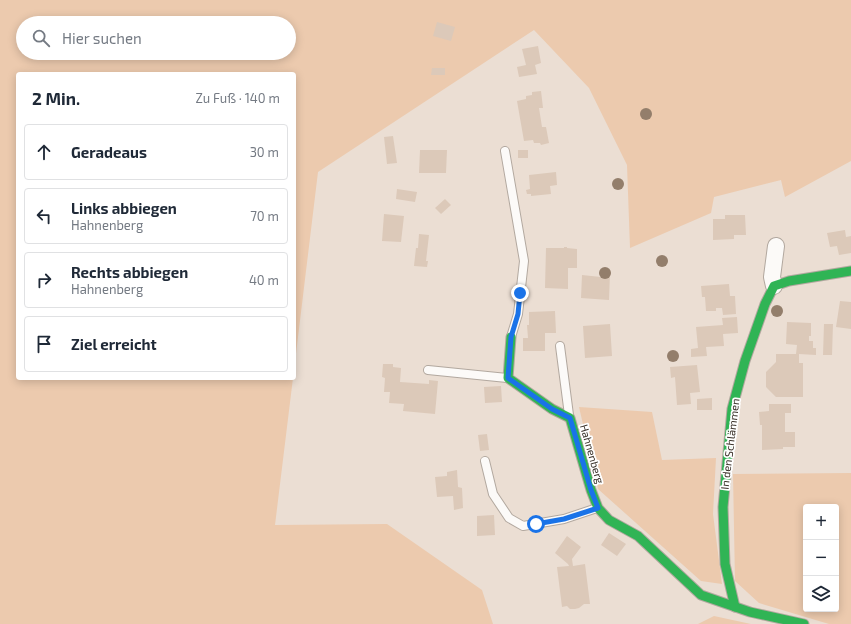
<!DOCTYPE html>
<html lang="de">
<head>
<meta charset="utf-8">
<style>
  :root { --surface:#fff; --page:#f2f2f3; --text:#1f2937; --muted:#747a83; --line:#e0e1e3 }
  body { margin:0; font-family:"Exo 2",sans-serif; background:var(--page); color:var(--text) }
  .controls { position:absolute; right:12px; bottom:12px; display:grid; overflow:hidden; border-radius:4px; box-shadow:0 2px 10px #0003 }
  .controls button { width:36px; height:36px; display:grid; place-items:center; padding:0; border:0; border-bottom:1px solid var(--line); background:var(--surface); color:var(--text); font:20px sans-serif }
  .stop { position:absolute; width:12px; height:12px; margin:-9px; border:3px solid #1a73e8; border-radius:50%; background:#fff }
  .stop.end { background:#1a73e8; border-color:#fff; box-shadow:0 1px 4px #0008 }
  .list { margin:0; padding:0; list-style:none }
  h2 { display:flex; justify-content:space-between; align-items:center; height:52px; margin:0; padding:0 16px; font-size:17px }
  h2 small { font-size:13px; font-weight:400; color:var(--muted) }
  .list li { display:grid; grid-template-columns:26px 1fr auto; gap:12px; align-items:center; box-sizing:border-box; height:56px; margin:0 8px 8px; padding:0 8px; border:1px solid var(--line); border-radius:4px }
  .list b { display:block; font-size:15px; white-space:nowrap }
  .list p { margin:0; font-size:13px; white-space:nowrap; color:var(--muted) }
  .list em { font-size:13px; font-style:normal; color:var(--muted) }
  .icon { flex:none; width:22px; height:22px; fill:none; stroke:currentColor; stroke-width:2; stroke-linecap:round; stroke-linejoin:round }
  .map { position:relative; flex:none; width:851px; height:624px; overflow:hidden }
  .search { position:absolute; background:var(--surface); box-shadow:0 2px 10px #0003; left:16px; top:16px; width:280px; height:44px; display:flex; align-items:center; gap:10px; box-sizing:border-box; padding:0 14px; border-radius:22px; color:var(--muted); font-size:15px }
  .panel { position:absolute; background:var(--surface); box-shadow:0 2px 10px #0003; left:16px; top:72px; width:280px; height:308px; border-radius:4px }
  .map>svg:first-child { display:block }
</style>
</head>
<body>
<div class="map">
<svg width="851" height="624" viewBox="0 0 851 624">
  <rect width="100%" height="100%" fill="#ebded3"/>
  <g fill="#eccaae" fill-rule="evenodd">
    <path d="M0,0H851V161L785,197L781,180L714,197L711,213L630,248L627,165L589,88L534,30L318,172L294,370V74H18V378H293L275,525L387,524L482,590L493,624H0ZM23,23H289V53H23Z"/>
    <polygon points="579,407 652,412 662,460 716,458 713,514 722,584 701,581 598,489"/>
    <path d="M851,473V624H829L759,603L735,581L733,474ZM806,507H836V609H806Z"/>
    <polygon points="714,616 751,624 698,624"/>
  </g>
  <g fill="#dcc9b9">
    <polygon points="437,22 455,27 451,41 433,36"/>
    <polygon points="538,46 541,63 535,65 537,74 519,77 517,67 526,65 522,49"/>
    <polygon points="432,68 445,68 445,75 431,75"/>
    <polygon points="541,91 543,108 539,108 542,127 546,127 549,143 541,145 540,143 534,143 533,140 524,141 517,101 526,99 526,96 532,95 532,92"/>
    <polygon points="393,136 397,163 387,164 384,137"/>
    <polygon points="420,150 447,150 446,173 419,173"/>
    <rect x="518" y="150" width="10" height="8"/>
    <polygon points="556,172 557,185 550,186 551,194 531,196 531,194 527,194 526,190 530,189 529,175"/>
    <polygon points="397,189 417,192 415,202 396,199"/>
    <polygon points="445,199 451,205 441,214 435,208"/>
    <polygon points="384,214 404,216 401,242 382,241"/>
    <polygon points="725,215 745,215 746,235 734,235 734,239 713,240 713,219 725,219"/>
    <polygon points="845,230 846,237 851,236 851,253 839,255 837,246 830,247 827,233"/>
    <polygon points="419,234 429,235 426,261 428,261 427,267 414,266 416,248 418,248"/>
    <polygon points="564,247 567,247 567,248 577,249 577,268 568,268 568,289 545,288 546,248 564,248"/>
    <polygon points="601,273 610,273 609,300 581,298 582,275 601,277"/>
    <polygon points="729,284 730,296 735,296 736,314 723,315 722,308 716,308 716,311 706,311 705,297 702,297 701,286"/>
    <polygon points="840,301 851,302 851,329 836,327"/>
    <polygon points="555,311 556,333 545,333 545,351 523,351 523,338 528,338 527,325 529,325 529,312"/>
    <polygon points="737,317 738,333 723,334 724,346 706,347 707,356 691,357 691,349 698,348 696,327 723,325 722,318"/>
    <polygon points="787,322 811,323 811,336 809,336 809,341 813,341 813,348 816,348 816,355 799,354 799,363 803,363 803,397 776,397 766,387 766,372 776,362 776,354 796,354 797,345 786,344"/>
    <polygon points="610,324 612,356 585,358 583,326"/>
    <polygon points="824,324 833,324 832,355 823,355"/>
    <polygon points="383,364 393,364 393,367 401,368 400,382 429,384 429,380 438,381 435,414 403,411 404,404 389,403 390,392 384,392 385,378 382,377"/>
    <polygon points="697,365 700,392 690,393 691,404 677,405 675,377 671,378 670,367"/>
    <polygon points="501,386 502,402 485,403 484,387"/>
    <polygon points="712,398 712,410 697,410 697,399"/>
    <polygon points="769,404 791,404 791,413 785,413 785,432 795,432 795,447 783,447 783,449 762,450 762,425 760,425 759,412 769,411"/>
    <polygon points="487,434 489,450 480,451 478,435"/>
    <polygon points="457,470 458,487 462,488 463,508 454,510 453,496 437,497 435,477 447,476 447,472"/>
    <polygon points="494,515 495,535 477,536 477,516"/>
    <polygon points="609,533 626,544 617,556 601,545"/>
    <polygon points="567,536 581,547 572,559 573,566 585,564 590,604 584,604 579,608 575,609 570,609 567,606 562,607 557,567 569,566 568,564 555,553"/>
  </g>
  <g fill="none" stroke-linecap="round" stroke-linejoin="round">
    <g stroke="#b2a89f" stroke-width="10">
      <g id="lane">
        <polyline points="505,151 524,261 518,314 511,337"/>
        <polyline points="560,346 569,415"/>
        <polyline points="428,370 507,378"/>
        <polyline points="485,461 493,494 509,518 523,526 564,519 597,508"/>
      </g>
    </g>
    <g stroke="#b2a89f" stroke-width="18">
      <polyline id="street" points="774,286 772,277 776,246"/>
    </g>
    <g stroke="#b2a89f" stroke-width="11">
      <g id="fast">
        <polyline points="511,337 508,378 552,409 570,418 591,490 598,508 609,520 638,536 701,595 750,612 804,624"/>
        <polyline points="735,607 725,564 723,507 732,409 745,361 765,304 774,286 789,281 851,271"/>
      </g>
    </g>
    <use href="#lane" stroke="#fcfaf8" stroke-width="8"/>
    <use href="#street" stroke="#fcfaf8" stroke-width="16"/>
    <use href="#fast" stroke="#30b455" stroke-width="9"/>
  </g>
  <g fill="#937e6b">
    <circle cx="646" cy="114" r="6"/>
    <circle cx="618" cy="184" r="6"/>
    <circle cx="662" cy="261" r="6"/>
    <circle cx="605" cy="273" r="6"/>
    <circle cx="777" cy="311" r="6"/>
    <circle cx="673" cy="356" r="6"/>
  </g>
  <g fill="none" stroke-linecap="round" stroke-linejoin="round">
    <polyline stroke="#1a73e8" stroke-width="5" points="520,293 518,314 511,337 508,378 552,409 570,418 591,490 598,508 564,519 536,524"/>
  </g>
  <g text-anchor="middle" stroke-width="3.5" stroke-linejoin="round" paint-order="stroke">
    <g font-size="11" fill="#393028" stroke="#fff">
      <text transform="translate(730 444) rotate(-83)" y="4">In den Schlämmen</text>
      <text transform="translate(592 454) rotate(74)" y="4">Hahnenberg</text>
    </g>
  </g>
</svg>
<div class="controls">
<button>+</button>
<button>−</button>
<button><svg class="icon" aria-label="layers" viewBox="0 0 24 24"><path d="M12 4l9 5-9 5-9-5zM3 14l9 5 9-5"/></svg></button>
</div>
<div class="stop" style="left:536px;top:524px"></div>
<div class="stop end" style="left:520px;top:293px"></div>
<div class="search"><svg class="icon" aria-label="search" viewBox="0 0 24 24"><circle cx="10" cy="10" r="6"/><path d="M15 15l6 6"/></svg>Hier suchen</div>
<section class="panel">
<h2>2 Min.<small>Zu Fuß · 140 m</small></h2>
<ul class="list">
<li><svg class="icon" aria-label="ahead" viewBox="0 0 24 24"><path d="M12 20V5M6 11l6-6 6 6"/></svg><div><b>Geradeaus</b></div><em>30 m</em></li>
<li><svg class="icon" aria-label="left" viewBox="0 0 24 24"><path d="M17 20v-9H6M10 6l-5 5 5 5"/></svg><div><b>Links abbiegen</b><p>Hahnenberg</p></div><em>70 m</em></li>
<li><svg class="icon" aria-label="right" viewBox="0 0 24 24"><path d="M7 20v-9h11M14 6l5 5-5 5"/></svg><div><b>Rechts abbiegen</b><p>Hahnenberg</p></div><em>40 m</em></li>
<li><svg class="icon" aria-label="arrive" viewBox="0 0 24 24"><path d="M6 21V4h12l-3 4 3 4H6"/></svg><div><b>Ziel erreicht</b></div></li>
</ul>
</section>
</div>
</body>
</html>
